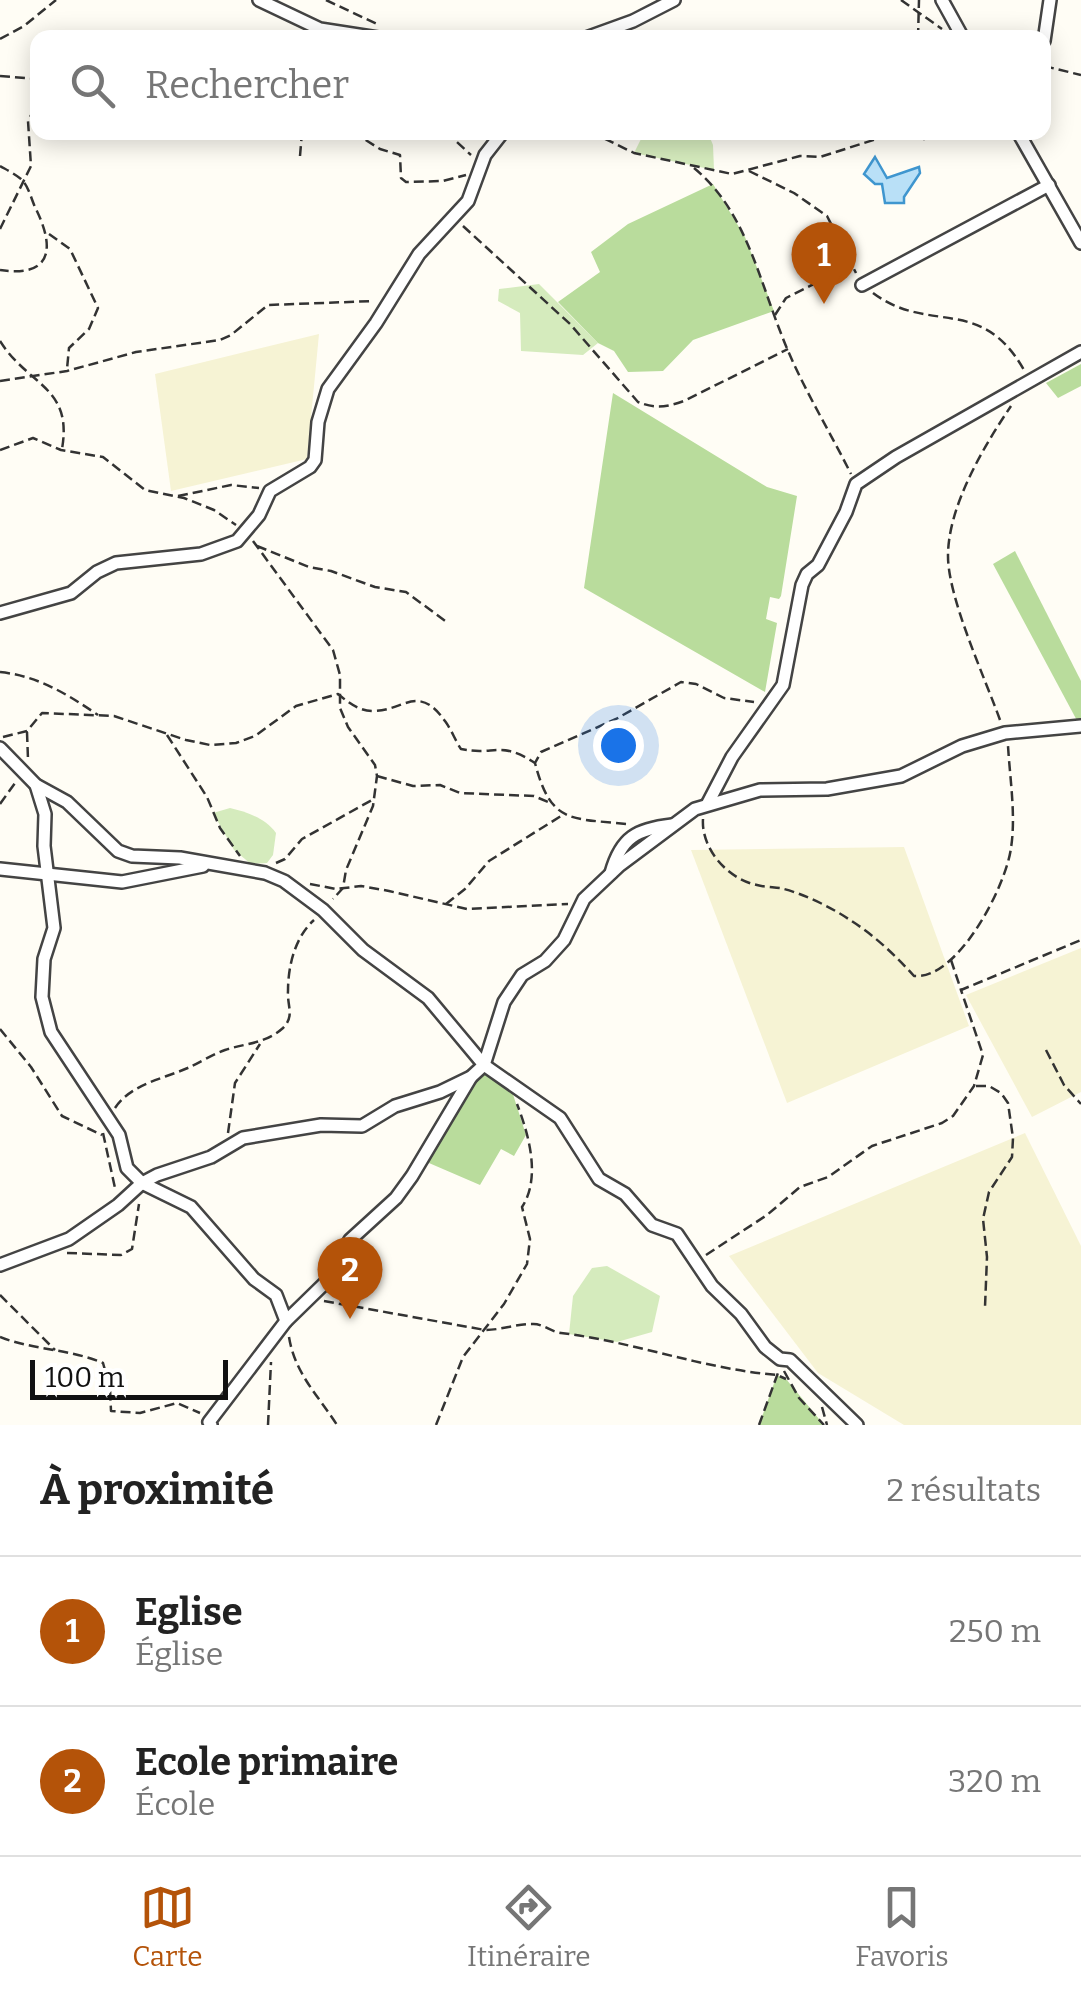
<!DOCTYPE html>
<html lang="fr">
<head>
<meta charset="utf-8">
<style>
  :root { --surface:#fff; --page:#f2f2f2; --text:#222; --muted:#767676; --line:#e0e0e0; --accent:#b45309 }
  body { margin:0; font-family:Bitter,serif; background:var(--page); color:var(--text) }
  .scale { position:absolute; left:30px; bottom:25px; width:198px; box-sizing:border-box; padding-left:10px; border:5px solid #111; border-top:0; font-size:28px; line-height:35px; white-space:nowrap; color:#111; -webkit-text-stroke:8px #fff; paint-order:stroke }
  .you { position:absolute; left:618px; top:745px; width:35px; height:35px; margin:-25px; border:8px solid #fff; border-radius:50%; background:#1a73e8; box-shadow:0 0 0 15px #1a73e833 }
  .badge { display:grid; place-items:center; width:65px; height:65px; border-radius:50%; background:var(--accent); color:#fff; font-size:32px; font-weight:700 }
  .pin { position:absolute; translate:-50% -82px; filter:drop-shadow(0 2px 5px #0008) }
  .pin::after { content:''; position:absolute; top:52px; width:35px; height:30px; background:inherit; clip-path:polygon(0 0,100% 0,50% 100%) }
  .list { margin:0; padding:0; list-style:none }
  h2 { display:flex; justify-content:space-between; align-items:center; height:130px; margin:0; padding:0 40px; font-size:42px }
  h2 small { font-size:32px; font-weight:400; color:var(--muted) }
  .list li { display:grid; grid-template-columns:65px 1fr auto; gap:30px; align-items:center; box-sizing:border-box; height:150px; padding:0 40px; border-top:2px solid var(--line) }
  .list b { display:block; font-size:38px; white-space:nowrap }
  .list p { margin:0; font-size:32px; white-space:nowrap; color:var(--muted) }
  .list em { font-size:32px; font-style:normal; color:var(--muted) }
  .icon { flex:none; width:55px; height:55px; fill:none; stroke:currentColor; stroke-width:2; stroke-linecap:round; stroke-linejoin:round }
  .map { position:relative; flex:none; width:1081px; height:1425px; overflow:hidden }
  .search { position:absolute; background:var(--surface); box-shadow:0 5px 25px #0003; left:30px; right:30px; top:30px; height:110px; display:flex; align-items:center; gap:25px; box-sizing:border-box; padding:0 35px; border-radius:20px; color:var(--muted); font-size:38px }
  .sheet { height:430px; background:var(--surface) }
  nav { display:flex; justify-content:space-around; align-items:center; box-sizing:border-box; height:140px; border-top:2px solid var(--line); background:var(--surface); font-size:28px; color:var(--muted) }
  nav a { display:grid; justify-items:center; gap:5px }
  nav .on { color:var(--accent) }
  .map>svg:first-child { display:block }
</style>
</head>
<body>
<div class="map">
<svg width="1081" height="1425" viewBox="0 0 1081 1425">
  <rect width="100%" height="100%" fill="#fffdf5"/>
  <g fill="#f6f3d4">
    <polygon points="319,334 307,459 171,491 155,374"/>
    <polygon points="904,847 969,1026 787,1103 691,850"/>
    <polygon points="1081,948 1081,1092 1032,1117 966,995"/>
    <polygon points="1025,1133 1081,1246 1081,1425 904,1425 818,1373 729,1256"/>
  </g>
  <g fill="#d5ebbd">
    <polygon points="644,133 708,133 713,145 714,170 634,153"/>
    <polygon points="539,284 598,343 583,355 521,351 520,313 498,301 499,289"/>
    <path d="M230,808C247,812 265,818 276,833L273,855L267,863L251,864L234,850L213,813Z"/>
    <polygon points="607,1266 660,1296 652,1332 617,1342 569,1334 573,1296 592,1268"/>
  </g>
  <g fill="#b9dc9c">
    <polygon points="713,184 745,237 774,311 693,340 663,371 628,372 614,351 598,343 558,302 600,272 591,252 628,224"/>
    <polygon points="1081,364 1081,386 1058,398 1046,383"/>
    <polygon points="613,393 767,487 797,496 781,596 779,599 770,597 766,619 777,623 765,692 584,588"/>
    <polygon points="1015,551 1081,681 1081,728 993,564"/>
    <polygon points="484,1065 510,1085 526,1135 514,1156 501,1149 480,1185 422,1160"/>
    <polygon points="777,1375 786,1379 824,1425 759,1425"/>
  </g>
  <polygon fill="#b9e0f7" stroke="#3f96cf" stroke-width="2.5" points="875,157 887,178 919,167 920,173 904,197 904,203 885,203 882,184 875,184 864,174"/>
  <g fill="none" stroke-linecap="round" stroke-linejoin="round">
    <g stroke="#444" stroke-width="16">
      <g id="minor">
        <polyline points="259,0 320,29 378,38"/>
        <polyline points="942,0 963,38"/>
        <polyline points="586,38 633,21 674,0"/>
        <polyline points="1044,41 1050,0"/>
        <polyline points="1018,132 1081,243"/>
        <polyline points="862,285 1049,185"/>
        <polyline points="0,613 71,593 97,572 116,563 201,554 237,541 259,515 270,491 310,467 315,460 318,422 328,389 376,323 419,254 468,201 485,155 503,132"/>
        <polyline points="0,748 36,785 67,802 118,851 132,856 180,858 265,873 284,881 323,910 363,950 428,998 484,1065 560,1118 599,1179 625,1194 652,1225 677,1234 712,1286 741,1314 765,1347 780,1359 790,1360 857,1425"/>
        <polyline points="36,785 45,814 44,846 54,928 44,959 42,997 51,1032 119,1135 127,1168 142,1183 191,1207 254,1279 276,1295 286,1321"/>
        <polyline points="708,803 732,757 783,685 802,585 807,574 818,565 846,512 856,484 896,457 1081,352"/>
        <polyline points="0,869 122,882 203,866"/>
        <path d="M611,873C621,837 637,829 672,825"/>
        <polyline points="0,1265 69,1239 118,1205 142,1183 157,1175 211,1157 243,1138 321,1125 362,1126 395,1106 440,1092 471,1077 484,1065 504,1002 522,975 545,961 564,940 584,899 620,865 695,809 760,790 827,789 901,776 962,746 1005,733 1081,726"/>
        <polyline points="211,1425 209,1422 286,1321 326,1282 350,1240 396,1198 412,1176 471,1077"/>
      </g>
    </g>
    <g stroke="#333" stroke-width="2.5" stroke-dasharray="10 5" stroke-linecap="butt">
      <polyline points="326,0 379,25"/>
      <polyline points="901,0 942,29"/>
      <polyline points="390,32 396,38"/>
      <polyline points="284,38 297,34"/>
      <polyline points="918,38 919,0"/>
      <polyline points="0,39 24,26 56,0"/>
      <polyline points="1044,66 1081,75"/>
      <polyline points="0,76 38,79"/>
      <polyline points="353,132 380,149 400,155 401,178 406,182 443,181 466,175"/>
      <polyline points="446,132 471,155"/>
      <polyline points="591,132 634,153 732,174 800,156 820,157 886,136 908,135 924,139 959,132"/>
      <polyline points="300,156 302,132"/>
      <path d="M0,166C7,170 15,174 21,179C28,185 31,198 35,207C54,245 55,278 0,270"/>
      <path d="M694,168C745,210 758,276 782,336C800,383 828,428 851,474"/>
      <polyline points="749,171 794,193 827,216 856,273"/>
      <path d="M463,226L570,324L638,402C655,409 667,407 684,401L788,349"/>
      <polyline points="0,229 31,166 28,121 38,102"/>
      <polyline points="49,234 70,249 98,308 89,329 69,348 67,369"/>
      <path d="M873,293C929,335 981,294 1024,370"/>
      <polyline points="775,315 786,298 850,266"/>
      <path d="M0,341C28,386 73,386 62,449"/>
      <polyline points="0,381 67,371 136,352 220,340 231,335 268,305 374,301"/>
      <polyline points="0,450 33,438 61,450 103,457 145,490 184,498 214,510 236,525"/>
      <polyline points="178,496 231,485 259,488"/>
      <polyline points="253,541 333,650 340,675 340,708 348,727 375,765 377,776 373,806 346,870 343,888 333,899"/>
      <polyline points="257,546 309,567 331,571 375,587 406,592 448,623"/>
      <path d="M0,672C38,676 67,694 98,715"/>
      <path d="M1000,720C985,678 948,598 948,556C948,506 984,446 1011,406"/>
      <polyline points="27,732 28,759"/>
      <polyline points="167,735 207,797 220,828 240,856"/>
      <path d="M3,737L27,731L42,713L114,716L186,740L210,745L236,743L255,736L296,706L338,694C349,703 359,711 373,711C404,711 418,683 445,721C451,729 455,740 461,749C495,756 500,740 535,763"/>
      <polyline points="377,776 413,786 440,785 460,793 534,796 548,802"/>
      <polyline points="0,804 15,783"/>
      <path d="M703,819C701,848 727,879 757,885C764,887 772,887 780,888C802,893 831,907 850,920C874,935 895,955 914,976C958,980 1006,886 1011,848C1016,816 1010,779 1008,746"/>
      <path d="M626,824C570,818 551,824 535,763L541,752L616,719L681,682L696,684L724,698L754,702"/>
      <polyline points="276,863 285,859 302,839 372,800"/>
      <polyline points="310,884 336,889 361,886 389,891 467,909 568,904"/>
      <polyline points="446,904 465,889 489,861 561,816"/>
      <polyline points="951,960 961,990 1081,940"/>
      <polyline points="0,1029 31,1067 62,1116 102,1135"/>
      <polyline points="1046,1050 1064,1085 1081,1104"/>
      <polyline points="976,1086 989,1086 1001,1093 1008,1103 1013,1138 1012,1157 989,1192 983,1219 987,1257 985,1307"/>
      <path d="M115,1108C132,1083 164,1079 190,1067C201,1062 213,1054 225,1050C246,1043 265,1044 283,1028C295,1016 287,1006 288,991C288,966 295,937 314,920"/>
      <polyline points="103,1133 115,1188"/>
      <polyline points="228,1133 235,1083 260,1044"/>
      <polyline points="67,1253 121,1255 132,1249 139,1204"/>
      <polyline points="706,1255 767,1215 800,1187 828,1177 872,1146 942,1123 953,1116 974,1086 983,1055 961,990"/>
      <polyline points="0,1295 55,1350"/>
      <path d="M324,1301L485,1330C501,1330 516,1324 532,1324C542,1323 551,1332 561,1333C635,1342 703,1369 777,1375L786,1379"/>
      <path d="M0,1337C33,1350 70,1349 103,1363L110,1388L111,1411L140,1413L177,1403L200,1413"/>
      <path d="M289,1337C295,1374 318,1395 337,1425"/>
      <polyline points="784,1371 799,1398 824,1425"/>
      <polyline points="822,1407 827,1425"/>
      <polyline points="268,1425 271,1362"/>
      <path d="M436,1425L463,1357L504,1304L527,1264L530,1239L522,1207C541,1178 529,1135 517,1104"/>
      <polyline points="759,1425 779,1370"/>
    </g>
    <use href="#minor" stroke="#fff" stroke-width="11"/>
  </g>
</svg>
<div class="scale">100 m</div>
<div class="you"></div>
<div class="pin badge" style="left:824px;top:304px">1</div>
<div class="pin badge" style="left:350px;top:1319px">2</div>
<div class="search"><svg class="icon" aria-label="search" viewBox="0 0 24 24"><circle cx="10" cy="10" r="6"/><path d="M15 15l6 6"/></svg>Rechercher</div>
</div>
<section class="sheet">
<h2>À proximité<small>2 résultats</small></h2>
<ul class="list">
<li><span class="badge">1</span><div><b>Eglise</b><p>Église</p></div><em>250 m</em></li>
<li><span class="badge">2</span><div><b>Ecole primaire</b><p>École</p></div><em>320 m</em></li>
</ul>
</section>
<nav>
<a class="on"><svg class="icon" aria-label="map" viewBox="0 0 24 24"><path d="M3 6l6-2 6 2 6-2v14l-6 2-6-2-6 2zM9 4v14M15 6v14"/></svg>Carte</a>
<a><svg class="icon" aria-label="directions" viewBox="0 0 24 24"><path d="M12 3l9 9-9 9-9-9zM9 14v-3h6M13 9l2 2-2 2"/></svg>Itinéraire</a>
<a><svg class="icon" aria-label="saved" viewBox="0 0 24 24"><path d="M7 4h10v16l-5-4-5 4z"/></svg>Favoris</a>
</nav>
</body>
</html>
